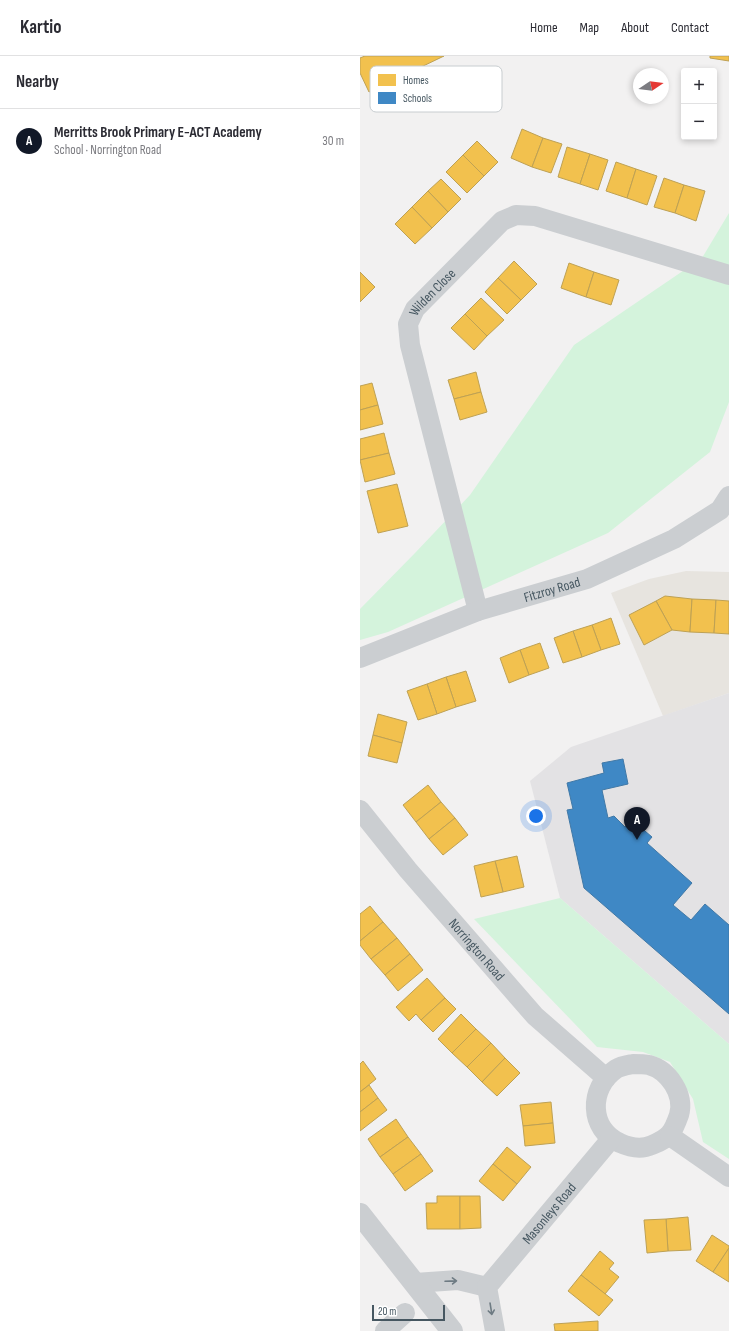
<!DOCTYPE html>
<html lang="en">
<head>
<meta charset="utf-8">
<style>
  :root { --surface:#fff; --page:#f7f7f7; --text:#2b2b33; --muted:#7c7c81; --line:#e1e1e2; --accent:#111827 }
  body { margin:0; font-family:"Sofia Sans Condensed",sans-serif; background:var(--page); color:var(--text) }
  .controls { position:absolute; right:12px; top:12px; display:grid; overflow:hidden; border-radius:4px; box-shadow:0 2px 6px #0003 }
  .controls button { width:36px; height:36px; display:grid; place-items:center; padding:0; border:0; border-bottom:1px solid var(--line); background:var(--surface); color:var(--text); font:20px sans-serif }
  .compass { position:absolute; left:273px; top:12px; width:36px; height:36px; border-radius:50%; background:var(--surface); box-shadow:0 2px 6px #0003; rotate:77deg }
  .scale { position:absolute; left:12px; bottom:10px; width:73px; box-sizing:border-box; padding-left:4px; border:2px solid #465761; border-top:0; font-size:11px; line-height:14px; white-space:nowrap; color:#465761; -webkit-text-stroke:3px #fff; paint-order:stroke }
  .you { position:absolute; left:176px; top:760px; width:14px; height:14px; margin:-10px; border:3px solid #fff; border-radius:50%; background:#1a73e8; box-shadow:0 0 0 6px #1a73e833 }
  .badge { display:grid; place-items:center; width:26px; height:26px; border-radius:50%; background:var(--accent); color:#fff; font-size:13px; font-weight:700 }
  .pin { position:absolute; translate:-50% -33px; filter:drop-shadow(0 1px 2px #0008) }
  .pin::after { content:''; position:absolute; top:21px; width:14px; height:12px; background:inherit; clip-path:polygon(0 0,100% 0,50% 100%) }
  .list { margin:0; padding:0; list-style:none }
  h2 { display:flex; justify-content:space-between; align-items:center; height:52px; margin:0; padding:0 16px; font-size:17px }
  h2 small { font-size:13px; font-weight:400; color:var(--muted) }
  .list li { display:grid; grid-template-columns:26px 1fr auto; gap:12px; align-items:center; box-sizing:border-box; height:64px; padding:0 16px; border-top:1px solid var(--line) }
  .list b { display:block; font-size:15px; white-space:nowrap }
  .list p { margin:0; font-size:13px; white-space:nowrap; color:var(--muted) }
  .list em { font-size:13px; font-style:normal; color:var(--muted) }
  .map { position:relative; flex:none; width:369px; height:1275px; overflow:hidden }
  header { display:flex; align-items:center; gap:24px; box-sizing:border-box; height:56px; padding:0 20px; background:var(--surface); border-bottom:1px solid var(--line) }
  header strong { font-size:19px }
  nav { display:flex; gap:22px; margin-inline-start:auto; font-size:14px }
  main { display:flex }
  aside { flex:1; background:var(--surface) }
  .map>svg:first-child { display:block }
</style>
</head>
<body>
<header>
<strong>Kartio</strong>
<nav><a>Home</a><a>Map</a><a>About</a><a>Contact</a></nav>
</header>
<main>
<aside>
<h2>Nearby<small></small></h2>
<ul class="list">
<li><span class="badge">A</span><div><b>Merritts Brook Primary E-ACT Academy</b><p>School · Norrington Road</p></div><em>30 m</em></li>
</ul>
</aside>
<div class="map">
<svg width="369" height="1275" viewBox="0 0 369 1275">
  <rect width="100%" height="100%" fill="#f2f1f1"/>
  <polygon fill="#e7e4df" points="326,515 369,516 369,637 303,660 251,537 289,523"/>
  <polygon fill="#e3e2e4" points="369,637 369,988 200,842 170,725 211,691"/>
  <g fill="#d4f3dc">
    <polygon points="369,157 369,346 350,396 248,477 28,576 0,584 0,553 55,497 110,439 214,289 342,202"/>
    <polygon points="200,842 369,988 369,1103 343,1086 333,1043 310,1006 283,996 237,991 114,863"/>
  </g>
  <g fill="#f2c14e" stroke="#bea154">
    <polygon points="5,0 84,0 9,36 0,17 0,2"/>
    <polygon points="350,0 369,0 369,5 350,2"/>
    <polygon points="162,73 183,82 172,111 151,102"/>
    <polygon points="183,82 202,88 191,117 172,111"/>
    <polygon points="117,85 138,106 124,120 103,99"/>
    <polygon points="207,91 230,98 220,128 198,121"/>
    <polygon points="230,98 248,104 238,134 220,128"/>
    <polygon points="103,99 124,120 107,137 86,116"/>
    <polygon points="256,106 276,113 267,142 246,135"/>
    <polygon points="276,113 297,120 287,149 267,142"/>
    <polygon points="304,122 324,129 315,157 294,151"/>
    <polygon points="81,123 101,143 88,156 68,135"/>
    <polygon points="324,129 345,135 336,165 315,157"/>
    <polygon points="68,135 88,156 72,172 52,151"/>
    <polygon points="52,151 72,172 55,188 35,168"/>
    <polygon points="154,205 177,228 161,244 138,222"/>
    <polygon points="209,207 234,216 226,241 201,232"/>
    <polygon points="0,216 15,231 0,246"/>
    <polygon points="234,216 259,224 251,249 226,241"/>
    <polygon points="138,222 161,244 147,258 125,236"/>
    <polygon points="121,242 144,264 127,280 105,258"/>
    <polygon points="105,258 127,280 114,294 91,272"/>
    <polygon points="116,316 121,336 94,343 88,324"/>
    <polygon points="12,327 18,349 0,354 0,330"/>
    <polygon points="121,336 127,356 100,364 94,343"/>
    <polygon points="18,349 23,368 0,374 0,354"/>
    <polygon points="24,377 29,397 0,404 0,383"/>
    <polygon points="29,397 35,418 5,426 0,404"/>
    <polygon points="37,428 48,470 18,477 7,435"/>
    <polygon points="305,540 332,543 330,576 312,574 296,545"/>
    <polygon points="332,543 356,544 354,577 330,576"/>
    <polygon points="356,544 369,545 369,578 354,577"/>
    <polygon points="296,545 312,574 284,589 269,559"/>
    <polygon points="251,562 260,588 241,594 232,569"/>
    <polygon points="232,569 241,594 222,601 213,575"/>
    <polygon points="213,575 222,601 203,607 194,582"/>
    <polygon points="180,587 189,612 169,619 160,594"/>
    <polygon points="160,594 169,619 149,627 140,602"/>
    <polygon points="106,615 116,645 96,651 86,621"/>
    <polygon points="86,621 96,651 77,658 67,628"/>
    <polygon points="67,628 77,658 58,664 47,635"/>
    <polygon points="18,658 47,666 42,687 13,679"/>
    <polygon points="13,679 42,687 37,707 8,700"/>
    <polygon points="68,729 81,746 56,766 43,749"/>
    <polygon points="81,746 95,762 69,783 56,766"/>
    <polygon points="95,762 108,779 83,799 69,783"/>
    <polygon points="157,800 164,831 143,836 135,805"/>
    <polygon points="135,805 143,836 121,841 114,810"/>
    <polygon points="10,850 23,866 0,885 0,858"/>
    <polygon points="23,866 37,882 11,903 0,889 0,885"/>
    <polygon points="37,882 50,898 25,919 11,903"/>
    <polygon points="50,898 63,914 38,935 25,919"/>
    <polygon points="67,922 85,942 61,964 56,958 49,965 36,951"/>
    <polygon points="85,942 96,953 73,976 61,964"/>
    <polygon points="101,958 116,973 92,997 78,983"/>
    <polygon points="116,973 131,987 107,1011 92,997"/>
    <polygon points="131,987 145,1002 122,1026 107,1011"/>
    <polygon points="145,1002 160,1017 137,1040 122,1026"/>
    <polygon points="3,1005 16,1023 0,1036 0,1008"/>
    <polygon points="9,1029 18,1042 0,1056 0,1036"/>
    <polygon points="18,1042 27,1054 0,1075 0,1056"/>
    <polygon points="191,1046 193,1067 163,1070 160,1049"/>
    <polygon points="36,1063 48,1081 20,1101 8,1083"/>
    <polygon points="193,1067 195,1087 165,1090 163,1070"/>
    <polygon points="48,1081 61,1098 33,1118 20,1101"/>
    <polygon points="147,1091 171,1111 157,1128 133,1108"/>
    <polygon points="61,1098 73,1115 45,1135 33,1118"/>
    <polygon points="133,1108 157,1128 143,1145 119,1125"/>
    <polygon points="77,1140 100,1140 100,1173 67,1173 66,1147 77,1147"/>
    <polygon points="100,1140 120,1140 121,1172 100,1173"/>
    <polygon points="328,1161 331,1194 308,1195 306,1163"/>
    <polygon points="306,1163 308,1195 287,1197 284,1164"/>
    <polygon points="352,1179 369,1190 369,1192 353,1216 336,1205"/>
    <polygon points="369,1192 369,1226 353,1216"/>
    <polygon points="240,1195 254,1207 249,1213 259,1221 245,1238 221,1219"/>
    <polygon points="221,1219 253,1244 239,1260 208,1235"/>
    <polygon points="238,1265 238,1275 195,1275 194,1268"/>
  </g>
  <polygon fill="#3f88c5" stroke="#4179a7" points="263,703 268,728 242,734 248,762 254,760 265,771 271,763 292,781 287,787 332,827 313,849 331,864 345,848 369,869 369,958 224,832 207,754 213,753 207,727 244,717 242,707"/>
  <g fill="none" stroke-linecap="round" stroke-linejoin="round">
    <g stroke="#cbced1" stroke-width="20">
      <path id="s1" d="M118,555L50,289L48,268L55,253L142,165L156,159L175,160L369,219"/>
      <path id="s2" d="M0,602L118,555L227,523L314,483L360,454L369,440"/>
      <path id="s3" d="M0,754L48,814L175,960L246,1022"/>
      <path d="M273,1008C278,1008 284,1008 289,1009C308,1014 325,1038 319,1059C313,1076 310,1082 292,1089C281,1094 271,1092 260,1087C229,1074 228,1032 256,1013C261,1010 268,1009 273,1008Z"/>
      <polyline points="310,1080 369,1121"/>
      <polyline points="55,1227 98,1224 127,1231"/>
      <polyline points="25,1275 45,1257"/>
      <path id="s4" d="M135,1275L127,1231L251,1083"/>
    </g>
    <polyline stroke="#cbced1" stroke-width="22" points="0,1158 92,1275"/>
  </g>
  <defs><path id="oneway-shaft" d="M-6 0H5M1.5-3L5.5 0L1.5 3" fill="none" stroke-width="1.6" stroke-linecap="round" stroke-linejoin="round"/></defs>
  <g stroke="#6e7b83">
    <use href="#oneway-shaft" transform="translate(91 1225) rotate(-2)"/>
    <use href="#oneway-shaft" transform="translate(131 1253) rotate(81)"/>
  </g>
  <g text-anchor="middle" stroke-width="4" stroke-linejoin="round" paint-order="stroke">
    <g font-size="14" fill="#465761" stroke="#fff">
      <text dy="5" stroke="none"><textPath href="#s1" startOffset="336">Wilden Close</textPath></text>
      <text dy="5" stroke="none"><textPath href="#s2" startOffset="204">Fitzroy Road</textPath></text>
      <text dy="5" stroke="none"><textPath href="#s3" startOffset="182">Norrington Road</textPath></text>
      <text dy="5" stroke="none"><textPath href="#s4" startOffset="141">Masonleys Road</textPath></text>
    </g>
  </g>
  <rect x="10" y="10" width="132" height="46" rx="6" fill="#fff" stroke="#c8cdd0" stroke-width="1"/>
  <rect x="18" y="18" width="18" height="12" fill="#f2c14e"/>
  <rect x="18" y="36" width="18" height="12" fill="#3f88c5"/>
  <g font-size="11" fill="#465761">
    <text x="43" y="28">Homes</text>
    <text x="43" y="46">Schools</text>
  </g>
</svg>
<div class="controls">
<button>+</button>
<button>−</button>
</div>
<svg class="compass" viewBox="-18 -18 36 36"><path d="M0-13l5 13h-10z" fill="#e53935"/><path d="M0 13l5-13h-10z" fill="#7c7c81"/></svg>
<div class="scale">20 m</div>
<div class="you"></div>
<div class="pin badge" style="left:277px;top:784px">A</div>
</div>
</main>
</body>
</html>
